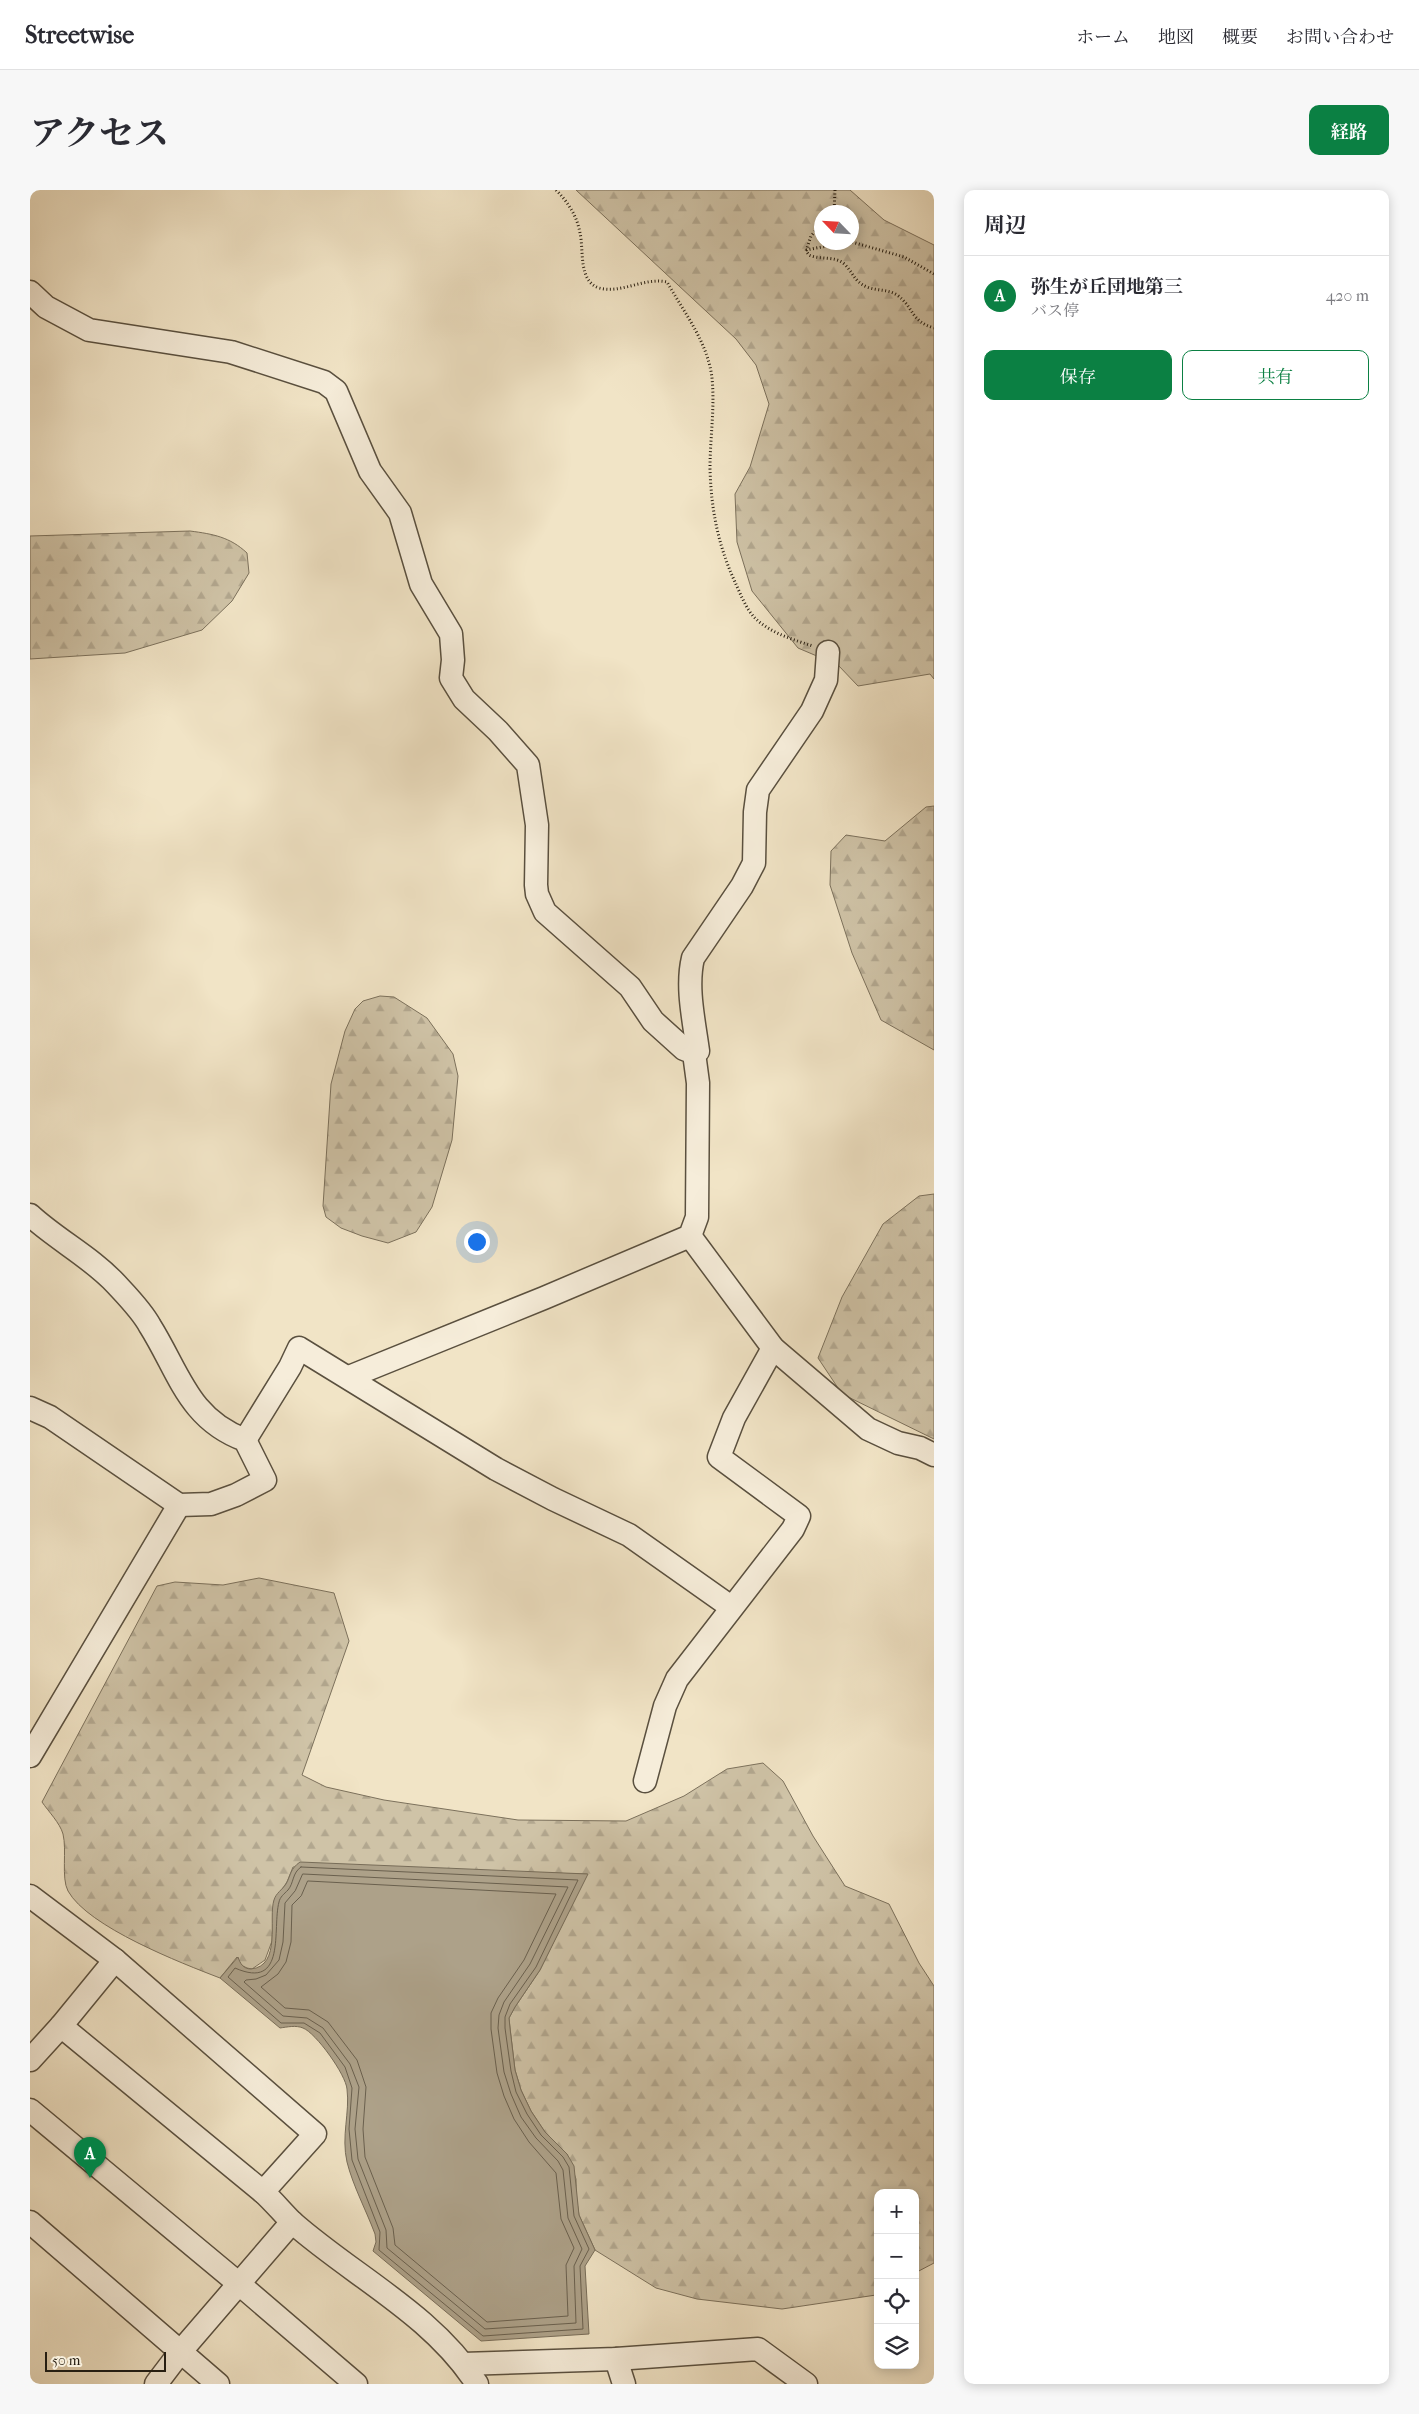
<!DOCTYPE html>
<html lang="ja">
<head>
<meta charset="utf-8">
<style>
  :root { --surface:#fff; --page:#f7f7f7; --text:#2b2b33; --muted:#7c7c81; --line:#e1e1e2; --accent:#0b8043 }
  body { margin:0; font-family:"IM FELL French Canon","Noto Serif JP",serif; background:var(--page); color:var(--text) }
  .controls { position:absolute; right:15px; bottom:15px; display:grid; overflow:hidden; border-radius:10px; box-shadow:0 2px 12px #0003 }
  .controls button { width:45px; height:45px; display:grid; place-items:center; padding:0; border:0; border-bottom:1px solid var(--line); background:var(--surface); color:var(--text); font:25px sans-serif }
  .compass { position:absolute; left:784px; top:15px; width:45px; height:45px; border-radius:50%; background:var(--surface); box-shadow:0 2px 12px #0003; rotate:295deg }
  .scale { position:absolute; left:15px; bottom:12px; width:121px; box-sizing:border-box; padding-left:5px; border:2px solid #281f12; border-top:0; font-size:14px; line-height:18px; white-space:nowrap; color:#281f12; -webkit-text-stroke:4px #f6edda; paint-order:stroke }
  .you { position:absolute; left:446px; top:1051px; width:18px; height:18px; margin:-12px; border:4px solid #fff; border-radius:50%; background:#1a73e8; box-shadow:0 0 0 8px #1a73e833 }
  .badge { display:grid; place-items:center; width:32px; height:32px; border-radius:50%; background:var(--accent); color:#fff; font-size:16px; font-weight:700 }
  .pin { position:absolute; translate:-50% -41px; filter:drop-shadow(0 1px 2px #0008) }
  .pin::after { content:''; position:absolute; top:26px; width:18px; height:15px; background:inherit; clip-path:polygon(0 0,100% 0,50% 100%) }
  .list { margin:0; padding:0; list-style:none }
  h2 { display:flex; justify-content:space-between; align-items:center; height:65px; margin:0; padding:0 20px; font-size:21px }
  h2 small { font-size:16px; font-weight:400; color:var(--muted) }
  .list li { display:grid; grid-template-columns:32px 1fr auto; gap:15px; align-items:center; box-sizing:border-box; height:80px; padding:0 20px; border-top:1px solid var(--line) }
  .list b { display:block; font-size:19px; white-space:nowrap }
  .list p { margin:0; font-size:16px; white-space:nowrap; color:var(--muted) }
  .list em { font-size:16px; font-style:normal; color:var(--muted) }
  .actions { display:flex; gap:10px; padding:15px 20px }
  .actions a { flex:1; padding:11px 0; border:1px solid var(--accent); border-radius:10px; text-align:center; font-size:18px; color:var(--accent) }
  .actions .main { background:var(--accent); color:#fff }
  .icon { flex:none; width:28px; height:28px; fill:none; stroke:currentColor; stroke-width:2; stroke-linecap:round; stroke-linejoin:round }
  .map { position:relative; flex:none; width:904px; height:2194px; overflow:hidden; border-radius:10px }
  header { display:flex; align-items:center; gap:30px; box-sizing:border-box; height:70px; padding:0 25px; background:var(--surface); border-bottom:1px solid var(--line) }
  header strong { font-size:24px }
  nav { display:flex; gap:28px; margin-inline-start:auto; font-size:18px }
  .intro { display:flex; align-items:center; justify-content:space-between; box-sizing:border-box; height:120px; padding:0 30px }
  h1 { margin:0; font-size:35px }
  .button { padding:12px 22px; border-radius:10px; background:var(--accent); color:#fff; font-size:18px; font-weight:700 }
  main { display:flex; gap:30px; padding:0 30px }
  aside { flex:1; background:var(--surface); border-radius:10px; box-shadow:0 2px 12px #0003 }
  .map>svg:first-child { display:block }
</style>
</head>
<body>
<header>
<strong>Streetwise</strong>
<nav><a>ホーム</a><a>地図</a><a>概要</a><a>お問い合わせ</a></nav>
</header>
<div class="intro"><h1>アクセス</h1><a class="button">経路</a></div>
<main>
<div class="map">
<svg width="904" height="2194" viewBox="0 0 904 2194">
  <defs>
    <pattern id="forest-firs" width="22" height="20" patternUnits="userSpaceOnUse" patternTransform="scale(1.25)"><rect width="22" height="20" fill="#cfc3a7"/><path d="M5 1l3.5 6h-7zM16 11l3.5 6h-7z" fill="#b2a78f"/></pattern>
  </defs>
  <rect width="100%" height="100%" fill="#f1e4c6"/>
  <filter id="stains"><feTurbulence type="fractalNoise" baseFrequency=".004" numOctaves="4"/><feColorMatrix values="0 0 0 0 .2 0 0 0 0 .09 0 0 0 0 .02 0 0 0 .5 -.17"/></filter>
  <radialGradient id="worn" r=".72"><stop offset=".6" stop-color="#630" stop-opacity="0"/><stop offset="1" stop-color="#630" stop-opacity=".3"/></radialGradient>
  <g fill="url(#forest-firs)" stroke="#7c715c" fill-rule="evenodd">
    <path d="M546,0H820L854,30L904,55V489L900,484L828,496L808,475L768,458L722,401L707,352L705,304L720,277L739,214L726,175L706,149ZM792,22H822V52H792Z"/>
    <path d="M160,341C183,344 200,347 217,363L219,383L202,411L172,440L95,463L0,469V346Z"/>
    <polygon points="904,616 904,860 851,830 822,763 800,695 801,661 816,645 855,651 896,617"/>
    <polygon points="350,806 364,807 397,828 423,864 428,886 422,950 402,1017 386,1042 358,1053 332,1046 311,1038 296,1027 293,1016 301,894 315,841 325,819 333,811"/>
    <polygon points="904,1004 904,1249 812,1204 788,1168 812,1107 853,1034 889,1006"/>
    <path d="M229,1388L304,1403L319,1451L272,1585L296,1597L354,1610L488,1630L596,1631L654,1606L697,1579L733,1573L753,1591L783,1646L815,1696L859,1714L889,1773L904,1796V2073L885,2083V2003H848V2104L846,2105L752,2119L667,2109L626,2098L565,2060L549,2025L546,2006V1989L537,1964L515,1942L501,1921L491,1900L485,1880L480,1838L479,1828L485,1817L510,1780L557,1684L263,1677L257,1692L244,1711L242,1751L235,1770L222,1779L217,1778L211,1775L207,1767L190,1788C151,1773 58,1737 38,1701C31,1688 37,1660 33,1644C30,1633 18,1621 12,1612L127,1396L145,1392L193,1395Z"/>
  </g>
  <path fill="#ada189" stroke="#786d59" d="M270,1672L558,1684L510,1780L485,1817L479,1828L480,1838L485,1880L491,1900L501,1921L515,1942L537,1964L544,1976L549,2025L565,2060L555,2076L559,2144L451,2151L343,2061L346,2052L345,2044C336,2020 323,1996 317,1972C311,1946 320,1923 317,1899C316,1885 286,1843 273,1838C266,1835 257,1837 250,1838L190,1788L208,1767C210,1773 213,1779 221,1779C252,1776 238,1728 244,1710C246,1703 252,1700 256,1694C261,1685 260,1679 270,1672Z"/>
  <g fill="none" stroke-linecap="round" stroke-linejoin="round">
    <g stroke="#6a604e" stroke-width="1">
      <path d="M271,1677L548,1690L506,1777L480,1814L475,1827V1838L481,1881L486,1902L497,1924L511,1945L533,1967L539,1977L544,2026L559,2059L550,2076L553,2139L453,2146L349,2060L350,2042L322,1970L319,1939L322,1898L315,1877L290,1843L274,1833H251L198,1787L205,1778C257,1801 242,1738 249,1712C250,1707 254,1704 258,1700C264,1693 262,1683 271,1677Z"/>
      <polygon points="273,1684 538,1697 500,1774 474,1812 469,1825 468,1838 474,1882 481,1904 491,1927 506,1948 528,1971 533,1980 538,2028 552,2059 544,2076 546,2133 455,2139 357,2058 356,2040 328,1969 325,1939 329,1897 320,1874 293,1838 277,1828 253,1826 214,1792 216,1790 226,1789 236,1785 249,1770 253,1752 255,1713 265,1701"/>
      <polygon points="278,1691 526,1704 494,1770 468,1808 461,1823 461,1839 467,1883 474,1906 484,1929 499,1952 526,1983 531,2029 544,2058 536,2075 538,2126 457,2132 365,2055 363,2038 335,1967 333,1939 336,1897 327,1870 298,1832 279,1820 255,1818 231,1797 248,1784 256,1772 261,1752 262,1715 271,1706"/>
    </g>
    <g stroke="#5a503f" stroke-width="25">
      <g id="minor">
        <polyline points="0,102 16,117 59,140 201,162 294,192 306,201 340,281 370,323 391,394 421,444 423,470 421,488 434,509 468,541 498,575 507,635 506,695 507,704 515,722 600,797 623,831 654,859 664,863 668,893 667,1027 660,1046 514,1108 319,1187"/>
        <path d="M664,863L668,861C664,831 656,797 663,768L712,696L724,673L725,622L728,600L782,521L796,490L798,462"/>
        <path d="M0,1025C27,1050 61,1067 86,1094C98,1107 112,1121 120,1136C149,1182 158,1229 215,1250L235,1290L206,1305L181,1314L149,1315L20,1227L0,1218"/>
        <polyline points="660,1046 743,1158 838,1239 868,1253 890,1258 904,1265"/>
        <polyline points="215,1250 260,1177 269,1158 466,1279 523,1309 599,1345 701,1417"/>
        <polyline points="0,1566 149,1315"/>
        <polyline points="615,1591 635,1516 647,1489 763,1339 769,1326 689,1267 704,1228 743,1158"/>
        <polyline points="0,1706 85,1770"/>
        <path d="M31,1836L233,2002C243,2011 252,2022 262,2032C323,2086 402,2124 447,2194"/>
        <polyline points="0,1870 31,1836 85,1770 285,1944 233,2002"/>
        <polyline points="0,1920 208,2093 326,2194"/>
        <polyline points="0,2032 188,2194"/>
        <polyline points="586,2169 594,2194"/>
        <polyline points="433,2174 586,2169 728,2159 776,2194"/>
        <polyline points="126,2194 151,2161 262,2032"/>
      </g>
    </g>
    <g stroke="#281f12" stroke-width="3" stroke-dasharray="1 2.5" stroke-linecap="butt">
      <path d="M526,0C538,12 547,26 550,43C554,60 548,91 569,98C592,104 614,87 637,92C654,122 678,153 682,188C685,218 680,248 680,278C681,319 688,355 705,392C710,403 716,419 725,428C740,443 764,450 783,456"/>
      <polyline points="804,22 805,0"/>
      <path d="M792,33L781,46L776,61L779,65C790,70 804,66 813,73C823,81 823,91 837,97C847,101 858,99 867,105C884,117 880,131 904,138"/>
      <polyline points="822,52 874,67 904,84"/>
      <polyline points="776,60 818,52"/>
    </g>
    <use href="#minor" stroke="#f6edda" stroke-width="22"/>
  </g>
  <rect width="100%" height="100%" filter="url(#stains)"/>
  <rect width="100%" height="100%" fill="url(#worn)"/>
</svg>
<div class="controls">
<button>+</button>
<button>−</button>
<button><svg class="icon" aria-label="locate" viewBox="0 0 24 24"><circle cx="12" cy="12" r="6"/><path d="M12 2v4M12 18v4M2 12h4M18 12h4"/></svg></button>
<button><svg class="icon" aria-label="layers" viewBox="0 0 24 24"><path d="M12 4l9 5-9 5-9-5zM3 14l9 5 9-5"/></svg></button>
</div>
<svg class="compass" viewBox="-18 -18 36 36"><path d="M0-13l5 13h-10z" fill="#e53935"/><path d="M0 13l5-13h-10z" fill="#7c7c81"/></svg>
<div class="scale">50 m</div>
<div class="you"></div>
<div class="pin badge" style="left:60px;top:1988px">A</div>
</div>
<aside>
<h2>周辺<small></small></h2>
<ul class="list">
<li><span class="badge">A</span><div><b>弥生が丘団地第三</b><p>バス停</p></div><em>420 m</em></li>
</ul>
<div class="actions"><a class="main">保存</a><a>共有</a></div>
</aside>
</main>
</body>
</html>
